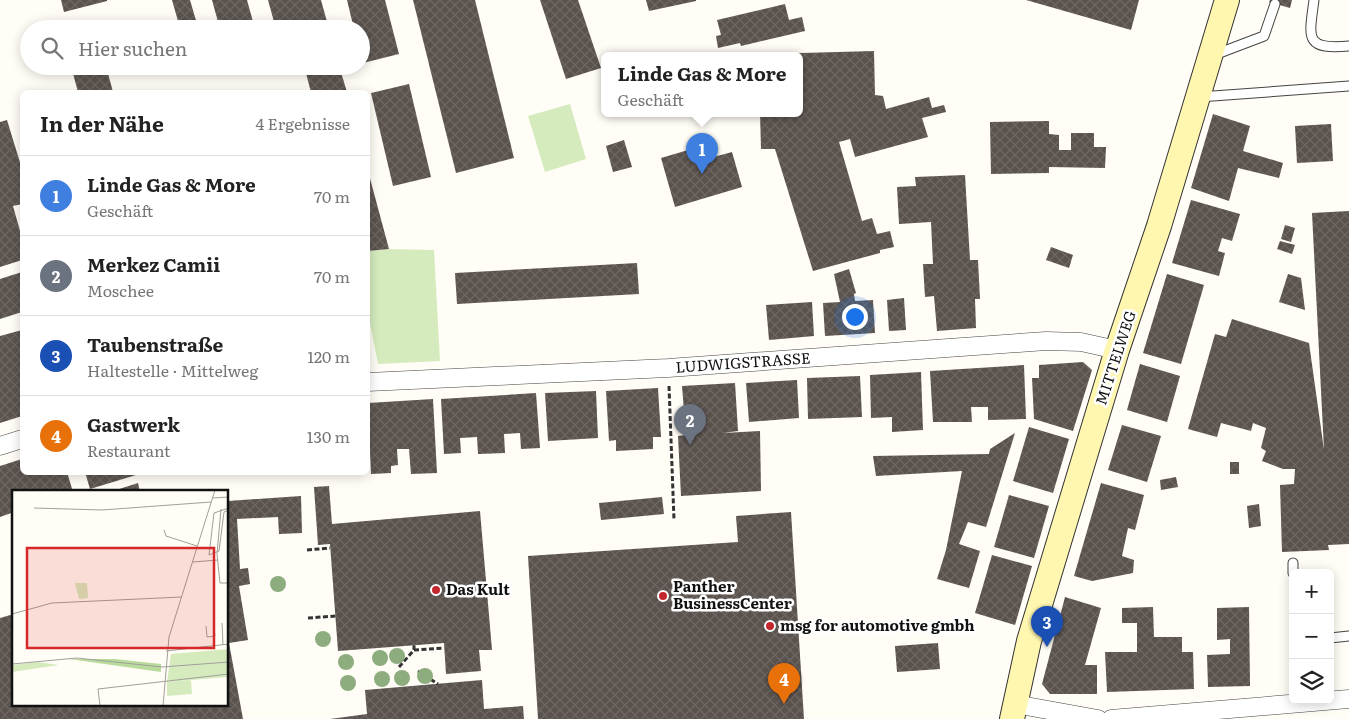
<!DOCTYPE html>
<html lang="de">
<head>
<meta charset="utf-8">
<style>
  :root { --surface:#fff; --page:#f6f6f6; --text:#222; --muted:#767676; --line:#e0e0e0; --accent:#c4262e }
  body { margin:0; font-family:Literata,serif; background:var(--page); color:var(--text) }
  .controls { position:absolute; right:15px; bottom:15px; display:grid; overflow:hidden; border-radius:8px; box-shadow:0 2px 12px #0003 }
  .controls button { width:45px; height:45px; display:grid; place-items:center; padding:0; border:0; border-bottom:1px solid var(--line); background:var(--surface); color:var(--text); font:25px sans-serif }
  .you { position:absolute; left:854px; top:316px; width:18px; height:18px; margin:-12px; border:4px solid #fff; border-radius:50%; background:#1a73e8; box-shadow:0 0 0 8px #1a73e833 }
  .badge { display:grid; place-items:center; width:32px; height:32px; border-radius:50%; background:var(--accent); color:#fff; font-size:16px; font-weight:700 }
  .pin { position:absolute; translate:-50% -41px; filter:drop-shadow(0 1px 2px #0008) }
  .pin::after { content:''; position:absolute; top:26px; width:18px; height:15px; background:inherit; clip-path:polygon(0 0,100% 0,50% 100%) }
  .popup { position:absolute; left:601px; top:52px; width:202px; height:65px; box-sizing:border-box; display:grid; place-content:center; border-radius:8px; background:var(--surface); filter:drop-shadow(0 1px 4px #0005); font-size:16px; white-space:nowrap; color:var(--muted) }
  .popup b { font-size:19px; color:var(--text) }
  .popup::after { content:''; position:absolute; left:50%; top:100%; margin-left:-10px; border:10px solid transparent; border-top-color:var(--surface) }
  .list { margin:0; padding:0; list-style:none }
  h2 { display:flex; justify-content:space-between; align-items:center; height:65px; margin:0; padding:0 20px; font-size:21px }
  h2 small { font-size:16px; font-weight:400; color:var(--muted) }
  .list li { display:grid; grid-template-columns:32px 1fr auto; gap:15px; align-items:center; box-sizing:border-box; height:80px; padding:0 20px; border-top:1px solid var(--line) }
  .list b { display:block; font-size:19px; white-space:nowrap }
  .list p { margin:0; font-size:16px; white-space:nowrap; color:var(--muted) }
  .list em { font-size:16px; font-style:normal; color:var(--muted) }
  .icon { flex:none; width:28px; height:28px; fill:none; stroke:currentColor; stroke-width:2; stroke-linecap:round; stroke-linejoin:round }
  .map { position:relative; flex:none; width:1349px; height:719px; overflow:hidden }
  .search { position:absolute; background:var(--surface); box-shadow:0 2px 12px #0003; left:20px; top:20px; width:350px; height:55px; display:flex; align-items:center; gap:12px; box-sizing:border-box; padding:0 18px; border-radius:28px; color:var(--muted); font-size:19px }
  .panel { position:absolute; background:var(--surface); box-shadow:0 2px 12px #0003; left:20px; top:90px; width:350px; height:385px; border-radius:8px }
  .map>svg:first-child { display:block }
</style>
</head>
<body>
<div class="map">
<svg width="1349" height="719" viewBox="0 0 1349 719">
  <defs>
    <pattern id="building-cross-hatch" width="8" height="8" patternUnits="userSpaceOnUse" patternTransform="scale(1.25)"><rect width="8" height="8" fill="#5a524d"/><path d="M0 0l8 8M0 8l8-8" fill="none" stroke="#6d6662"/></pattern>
  </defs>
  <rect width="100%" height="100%" fill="#fffdf5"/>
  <g fill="#d5ebbd">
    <polygon points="570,104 586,159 545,172 528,116"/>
    <polygon points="389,249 434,250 440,361 378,364 368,313 368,251"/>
  </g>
  <g fill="url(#building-cross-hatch)">
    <polygon points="61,0 107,0 107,1 64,12"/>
    <polygon points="172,0 190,0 197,24 180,28"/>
    <polygon points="212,0 247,0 255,29 220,29"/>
    <polygon points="268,0 321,0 329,29 276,29"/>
    <polygon points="347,0 385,0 399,54 363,63 361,29 354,29"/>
    <polygon points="413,0 475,0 514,158 456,173"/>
    <polygon points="540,0 578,0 601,68 566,79"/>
    <polygon points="646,0 696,0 696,1 649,11"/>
    <polygon points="1026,0 1139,0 1131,30"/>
    <polygon points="1270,0 1292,0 1290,8 1269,2"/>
    <polygon points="785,4 789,20 802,17 805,31 741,46 740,43 718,48 716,36 721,35 717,20"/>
    <polygon points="874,51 875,95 883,96 886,109 929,97 932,108 944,105 946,112 922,118 928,137 855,157 850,139 839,142 862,221 872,218 877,234 890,231 894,247 880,250 880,253 813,271 775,149 761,149 760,113 800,113 800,55 765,54"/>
    <polygon points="71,66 106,66 113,92 78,92"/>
    <polygon points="304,66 339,66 347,92 311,92"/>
    <polygon points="409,84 431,177 393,186 371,93"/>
    <polygon points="1213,114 1250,126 1243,151 1283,163 1279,178 1238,168 1229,201 1191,188"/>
    <polygon points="7,120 22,169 22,204 13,206 22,238 22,260 0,267 0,122"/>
    <polygon points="1049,121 1049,134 1059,135 1059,150 1071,150 1071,133 1094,133 1094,147 1106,147 1105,168 1049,167 1049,173 991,174 990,122"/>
    <polygon points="1331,124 1333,161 1297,163 1295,126"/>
    <polygon points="624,140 632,167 613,172 606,146"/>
    <polygon points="695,148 699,161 732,152 742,187 675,207 661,158"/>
    <polygon points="368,171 389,249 368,251"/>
    <polygon points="965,175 970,260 978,260 980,299 975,299 976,328 937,331 934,296 925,297 923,264 933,264 931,222 899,224 897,187 916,186 915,177"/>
    <polygon points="1191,200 1240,214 1232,241 1222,238 1218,251 1225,253 1219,276 1172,263"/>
    <polygon points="1349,211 1349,544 1328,545 1329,550 1282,552 1280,485 1294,484 1295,469 1283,469 1262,461 1266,451 1261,448 1266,428 1253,423 1251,431 1221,423 1217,437 1188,429 1215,334 1226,337 1232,319 1309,343 1324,450 1312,213"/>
    <polygon points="1285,225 1295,228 1291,242 1281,239"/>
    <polygon points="1280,241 1295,245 1292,254 1277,249"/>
    <polygon points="1051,247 1073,255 1069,268 1046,260"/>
    <polygon points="637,263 639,294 457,304 455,273"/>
    <polygon points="849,269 856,293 854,294 855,301 873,300 875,333 825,336 823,303 840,302 834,274"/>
    <polygon points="22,272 22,312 0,319 0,279"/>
    <polygon points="1167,274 1204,285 1181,364 1143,353"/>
    <polygon points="1288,274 1301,278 1305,310 1279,302"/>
    <polygon points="904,298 906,330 889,331 887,300"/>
    <polygon points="812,302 814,336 769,340 766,305"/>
    <polygon points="22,330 22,416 0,423 0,336"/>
    <polygon points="1083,362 1092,370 1073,431 1034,419 1032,378 1039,378 1039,365"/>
    <polygon points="1140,364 1180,376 1167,422 1127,410"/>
    <polygon points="1024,365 1026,419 988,420 988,407 971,407 972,422 933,422 930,371"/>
    <polygon points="921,372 923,430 892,432 892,417 871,418 870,375"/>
    <polygon points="860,376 862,417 808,419 807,378"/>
    <polygon points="797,380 799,418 749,422 746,383"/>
    <polygon points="735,383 738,431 723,433 760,431 761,491 681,496 678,436 686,435 682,386"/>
    <polygon points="658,388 661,437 653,437 653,449 616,451 616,440 609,441 606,391"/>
    <polygon points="596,391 598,438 548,441 545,393"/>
    <polygon points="536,393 540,448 521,449 520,433 504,434 505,453 478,454 477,437 460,438 461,453 444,454 441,399"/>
    <polygon points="433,399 437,473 411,474 409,449 397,449 398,465 391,466 391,473 371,474 368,403"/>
    <polygon points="1122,425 1161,436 1147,482 1108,470"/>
    <polygon points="1029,427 1069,439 1053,493 1013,481"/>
    <polygon points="1015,433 986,527 968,522 959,544 980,551 969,588 937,579 946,550 962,471 876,476 873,456 989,454 990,449"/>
    <polygon points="22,459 22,472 67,472 73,492 14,492 14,512 0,517 0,466"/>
    <rect x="1230" y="462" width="9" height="12"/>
    <polygon points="85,472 135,472 136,475 90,489"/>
    <polygon points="1176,477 1178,487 1161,490 1160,480"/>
    <polygon points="138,483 140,492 113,492 113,491"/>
    <polygon points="1101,483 1144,495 1135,530 1128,528 1122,556 1134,560 1133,573 1092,581 1074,576"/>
    <polygon points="329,486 332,524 480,511 492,650 479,650 481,671 446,674 444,643 338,651 330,544 318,545 314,487"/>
    <polygon points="1009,495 1049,506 1034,558 994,547"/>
    <polygon points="301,496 302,533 279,534 278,517 237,519 240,569 248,568 250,584 239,586 248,640 229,643 243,719 0,719 0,618 14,614 14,705 228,705 228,501"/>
    <polygon points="662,497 664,514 601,520 599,503"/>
    <polygon points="1259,504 1261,526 1249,528 1247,506"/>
    <polygon points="791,512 804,719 538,719 528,556 738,542 736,516"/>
    <polygon points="992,555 1032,566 1015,625 975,613"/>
    <polygon points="1065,597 1101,608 1085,665 1097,665 1097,694 1050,694 1042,684"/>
    <polygon points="1153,607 1154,637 1182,637 1182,652 1193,652 1194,689 1107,692 1105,652 1137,652 1137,623 1122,623 1122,608"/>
    <polygon points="1249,607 1250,686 1208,687 1207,655 1230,654 1230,639 1217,640 1217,608"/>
    <polygon points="938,643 940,669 897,672 895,646"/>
    <polygon points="482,680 484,709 523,706 524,719 330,719 367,714 365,690"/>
  </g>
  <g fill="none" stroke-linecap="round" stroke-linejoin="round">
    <g stroke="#444" stroke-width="11">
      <g id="lane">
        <path d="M1314,0C1309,38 1304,50 1349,46"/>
        <polyline points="1214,55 1264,36 1275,4"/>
        <polyline points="1199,97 1349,86"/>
        <polyline points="1293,563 1293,573"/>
        <polyline points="1330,638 1349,636"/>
      </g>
    </g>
    <g stroke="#444" stroke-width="19">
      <g id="street">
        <polyline points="368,382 668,368 1046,341 1081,342 1117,350"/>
        <polyline points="0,446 22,439"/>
        <polyline points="1015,704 1098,719"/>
        <polyline points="1111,719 1349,699"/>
      </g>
    </g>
    <g stroke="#333" stroke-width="26">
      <polyline id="secondary" points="1012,719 1029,641 1117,350 1159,226 1227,0"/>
    </g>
    <g stroke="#333" stroke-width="3" stroke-dasharray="5 2.5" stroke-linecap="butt">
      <polyline points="669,386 674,520"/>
      <polyline points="307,550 330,548"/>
      <polyline points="308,618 336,616"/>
      <polyline points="414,650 444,648"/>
      <polyline points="399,667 414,650 414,645"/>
      <polyline points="418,671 438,684"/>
    </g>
    <use href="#lane" stroke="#fff" stroke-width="9"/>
    <use href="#street" stroke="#fff" stroke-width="18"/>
    <use href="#secondary" stroke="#fff6b0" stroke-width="24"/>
  </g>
  <g fill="#8dad7f">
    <circle cx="278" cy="584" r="8"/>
    <circle cx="323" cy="639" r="8"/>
    <circle cx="397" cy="656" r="8"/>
    <circle cx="380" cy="658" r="8"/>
    <circle cx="346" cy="662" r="8"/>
    <circle cx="425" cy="676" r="8"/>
    <circle cx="402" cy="678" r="8"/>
    <circle cx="382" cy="679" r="8"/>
    <circle cx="348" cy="683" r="8"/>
  </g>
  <g fill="#c4262e" stroke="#fff" stroke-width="2">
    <circle cx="436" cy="590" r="5"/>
    <circle cx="663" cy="596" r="5"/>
    <circle cx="770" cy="626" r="5"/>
  </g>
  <g text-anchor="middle" stroke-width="5" stroke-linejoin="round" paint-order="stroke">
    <g font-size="15" fill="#111" stroke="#fff">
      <text transform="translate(1116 358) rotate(-72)" y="5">MITTELWEG</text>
      <text transform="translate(743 363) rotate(-4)" y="5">LUDWIGSTRASSE</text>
    </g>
    <g font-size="15" font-weight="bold" fill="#111" stroke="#fff" text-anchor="start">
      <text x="673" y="592">Panther<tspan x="673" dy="17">BusinessCenter</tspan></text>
      <text x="446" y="595">Das Kult</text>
      <text x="780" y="631">msg for automotive gmbh</text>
    </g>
  </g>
  <g transform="translate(12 490)">
    <rect width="216" height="216" fill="#fffdf5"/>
    <path d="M63,93H75L76,108L67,109ZM216,159V187L155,192L159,164ZM25,172L47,175L0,182V175Z" fill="#d5ebbd"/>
    <path d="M57,169H103L149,174V182Z" fill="#b9dc9c"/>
    <path d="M179,190L180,204L155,206V192Z" fill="#d5ebbd"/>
    <path fill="none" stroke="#a09f9a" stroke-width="1" d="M200,8L217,7M22,18L90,20L199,12M217,18L202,23L197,65L207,61L212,22L217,20M209,19L205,64L208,93H217M152,40L154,46L185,56M181,72L206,70M0,124L40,113L170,107M210,133L211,155M194,136L195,147L203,146L202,138M154,161L217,154M0,174L65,168L150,177L217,172M88,216L86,199L217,184M151,216L157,147L203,0"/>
    <path fill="#d62828" fill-opacity="0.15" stroke="#d62828" stroke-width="2.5" d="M15,58H202V158H15Z"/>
    <rect width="216" height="216" fill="none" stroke="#111" stroke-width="2.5"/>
  </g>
</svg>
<div class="controls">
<button>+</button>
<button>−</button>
<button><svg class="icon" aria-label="layers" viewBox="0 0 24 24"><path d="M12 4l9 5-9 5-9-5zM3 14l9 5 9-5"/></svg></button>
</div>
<div class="you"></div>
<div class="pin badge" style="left:702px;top:174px;background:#3f7fe0">1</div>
<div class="popup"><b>Linde Gas &amp; More</b>Geschäft</div>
<div class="pin badge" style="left:690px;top:445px;background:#6b7280">2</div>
<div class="pin badge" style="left:1047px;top:647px;background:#1a4fb4">3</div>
<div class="pin badge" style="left:784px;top:704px;background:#e8710a">4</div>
<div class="search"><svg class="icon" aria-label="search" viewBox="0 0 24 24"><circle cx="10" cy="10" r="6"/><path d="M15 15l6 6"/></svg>Hier suchen</div>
<section class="panel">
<h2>In der Nähe<small>4 Ergebnisse</small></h2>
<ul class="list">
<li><span class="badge" style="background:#3f7fe0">1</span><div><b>Linde Gas &amp; More</b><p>Geschäft</p></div><em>70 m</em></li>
<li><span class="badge" style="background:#6b7280">2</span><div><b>Merkez Camii</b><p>Moschee</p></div><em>70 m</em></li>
<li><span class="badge" style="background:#1a4fb4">3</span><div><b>Taubenstraße</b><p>Haltestelle · Mittelweg</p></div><em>120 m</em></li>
<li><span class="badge" style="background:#e8710a">4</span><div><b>Gastwerk</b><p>Restaurant</p></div><em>130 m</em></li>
</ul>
</section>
</div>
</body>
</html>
